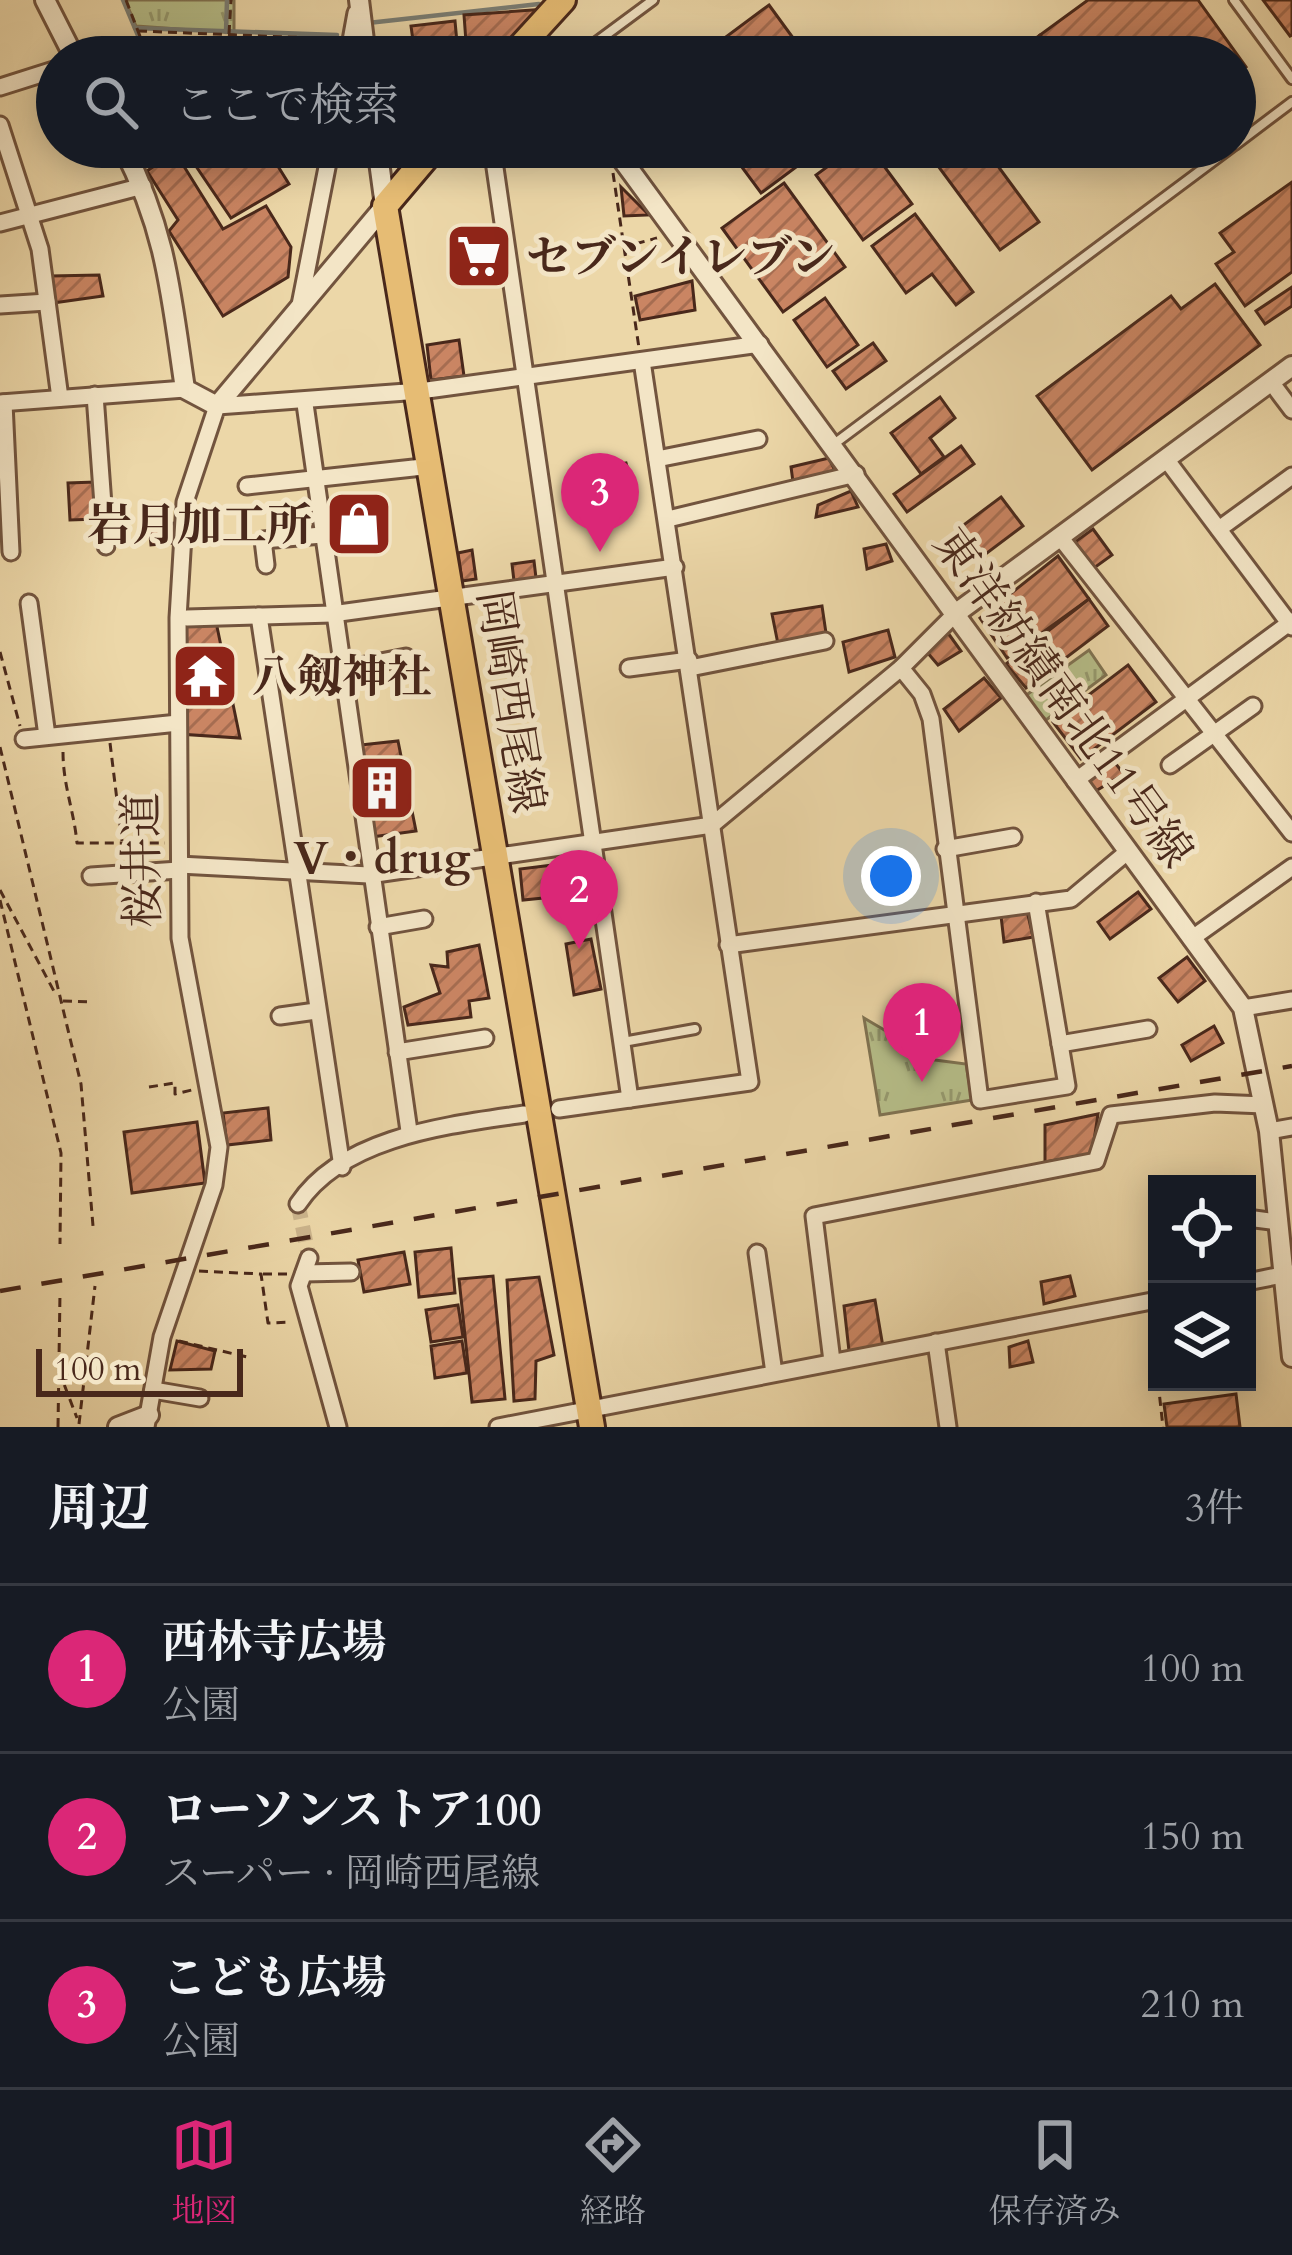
<!DOCTYPE html>
<html lang="ja">
<head>
<meta charset="utf-8">
<style>
  :root { --surface:#171b24; --page:#242831; --text:#f1f3f6; --muted:#9ea1a6; --line:#363941; --accent:#db2777 }
  body { margin:0; font-family:Cardo,"Noto Serif JP",serif; background:var(--page); color:var(--text) }
  .controls { position:absolute; right:36px; bottom:36px; display:grid; overflow:hidden; border-radius:0px; box-shadow:0 6px 30px #0003 }
  .controls button { width:108px; height:108px; display:grid; place-items:center; padding:0; border:0; border-bottom:3px solid var(--line); background:var(--surface); color:var(--text); font:60px sans-serif }
  .scale { position:absolute; left:36px; bottom:30px; width:207px; box-sizing:border-box; padding-left:12px; border:6px solid #49281b; border-top:0; font-size:33px; line-height:42px; white-space:nowrap; color:#49281b; -webkit-text-stroke:9px #f3e5c6; paint-order:stroke }
  .you { position:absolute; left:891px; top:876px; width:42px; height:42px; margin:-30px; border:9px solid #fff; border-radius:50%; background:#1a73e8; box-shadow:0 0 0 18px #1a73e833 }
  .badge { display:grid; place-items:center; width:78px; height:78px; border-radius:50%; background:var(--accent); color:#fff; font-size:39px; font-weight:700 }
  .pin { position:absolute; translate:-50% -99px; filter:drop-shadow(0 3px 6px #0008) }
  .pin::after { content:''; position:absolute; top:63px; width:42px; height:36px; background:inherit; clip-path:polygon(0 0,100% 0,50% 100%) }
  .list { margin:0; padding:0; list-style:none }
  h2 { display:flex; justify-content:space-between; align-items:center; height:156px; margin:0; padding:0 48px; font-size:51px }
  h2 small { font-size:39px; font-weight:400; color:var(--muted) }
  .list li { display:grid; grid-template-columns:78px 1fr auto; gap:36px; align-items:center; box-sizing:border-box; height:168px; padding:0 48px; border-top:3px solid var(--line) }
  .list b { display:block; font-size:45px; white-space:nowrap }
  .list p { margin:0; font-size:39px; white-space:nowrap; color:var(--muted) }
  .list em { font-size:39px; font-style:normal; color:var(--muted) }
  .icon { flex:none; width:66px; height:66px; fill:none; stroke:currentColor; stroke-width:2; stroke-linecap:round; stroke-linejoin:round }
  .map { position:relative; flex:none; width:1292px; height:1427px; overflow:hidden }
  .search { position:absolute; background:var(--surface); box-shadow:0 6px 30px #0003; left:36px; right:36px; top:36px; height:132px; display:flex; align-items:center; gap:30px; box-sizing:border-box; padding:0 42px; border-radius:66px; color:var(--muted); font-size:45px }
  .sheet { height:660px; background:var(--surface) }
  nav { display:flex; justify-content:space-around; align-items:center; box-sizing:border-box; height:168px; border-top:3px solid var(--line); background:var(--surface); font-size:33px; color:var(--muted) }
  nav a { display:grid; justify-items:center; gap:6px }
  nav .on { color:var(--accent) }
  .map>svg:first-child { display:block }
</style>
</head>
<body>
<div class="map">
<svg width="1292" height="1427" viewBox="0 0 1292 1427">
  <defs>
    <pattern id="park-tufts" width="24" height="20" patternUnits="userSpaceOnUse" patternTransform="scale(3)"><rect width="24" height="20" fill="#b6be89"/><path d="M3 7l-1-3M5 7V3M7 7l1-3M15 17l-1-3M17 17v-4M19 17l1-3" fill="none" stroke="#969a6f"/></pattern>
    <pattern id="building-hatch" width="6" height="6" patternUnits="userSpaceOnUse" patternTransform="scale(3)"><rect width="6" height="6" fill="#ca8563"/><path d="M-1 1l2-2M0 6l6-6M5 7l2-2" fill="none" stroke="#a66d51"/></pattern>
  </defs>
  <rect width="100%" height="100%" fill="#ecd7a8"/>
  <filter id="stains"><feTurbulence type="fractalNoise" baseFrequency=".00167" numOctaves="4"/><feColorMatrix values="0 0 0 0 .2 0 0 0 0 .09 0 0 0 0 .02 0 0 0 .5 -.17"/></filter>
  <radialGradient id="worn" r=".72"><stop offset=".6" stop-color="#630" stop-opacity="0"/><stop offset="1" stop-color="#630" stop-opacity=".3"/></radialGradient>
  <g fill="url(#park-tufts)" stroke="#807352" stroke-width="3">
    <polygon points="125,0 234,0 234,33 136,26"/>
    <polygon points="1089,650 1106,675 1046,720 1025,696"/>
    <polygon points="864,1018 935,1060 966,1064 972,1100 880,1115"/>
  </g>
  <g fill="none" stroke-linecap="round" stroke-linejoin="round">
    <g stroke="#7a7e75" stroke-width="4.5">
      <polyline points="123,0 147,57"/>
      <polyline points="368,23 539,4"/>
      <polyline points="135,28 337,35"/>
      <polyline points="226,32 227,0"/>
    </g>
  </g>
  <g fill="url(#building-hatch)" stroke="#49281b" stroke-width="3">
    <polygon points="1088,0 1198,0 1246,67 1235,75 1235,57 1056,57 1040,35"/>
    <polygon points="1263,0 1292,0 1292,35 1290,36"/>
    <polygon points="769,5 807,57 699,57"/>
    <polygon points="546,9 518,38 466,42 464,15"/>
    <polygon points="455,21 457,43 414,48 411,26"/>
    <polygon points="1040,35 1056,57 1018,57 1015,53"/>
    <polygon points="183,147 266,147 289,184 231,218"/>
    <polygon points="536,147 589,147 593,153 536,162"/>
    <polygon points="727,147 823,147 761,193"/>
    <polygon points="854,147 870,147 912,204 863,240 816,175"/>
    <polygon points="924,147 984,147 1039,222 1000,250"/>
    <polygon points="175,152 223,229 266,206 291,247 288,277 223,316 169,231 178,220 147,171"/>
    <polygon points="1292,182 1292,272 1245,306 1216,264 1234,252 1220,233"/>
    <polygon points="784,183 845,267 783,312 722,228"/>
    <polygon points="621,187 649,215 624,216"/>
    <polygon points="915,214 973,292 956,305 932,274 906,293 872,246"/>
    <polygon points="487,236 494,277 474,281 464,237"/>
    <polygon points="99,275 103,296 53,303 51,276"/>
    <polygon points="692,281 695,310 640,320 635,296"/>
    <polygon points="1215,284 1260,345 1092,470 1037,396 1171,296 1181,309"/>
    <polygon points="1292,287 1292,306 1265,324 1256,311"/>
    <polygon points="825,298 858,345 827,367 794,320"/>
    <polygon points="459,340 464,376 431,380 427,345"/>
    <polygon points="873,343 886,361 846,389 833,371"/>
    <polygon points="940,397 955,418 930,438 944,457 921,474 891,433"/>
    <polygon points="961,446 974,464 907,512 894,494"/>
    <polygon points="829,458 836,473 793,482 791,467"/>
    <polygon points="626,463 630,478 576,486 574,472"/>
    <polygon points="95,482 97,519 70,520 68,483"/>
    <polygon points="851,491 858,507 816,517 818,505"/>
    <polygon points="1001,497 1023,526 983,556 961,527"/>
    <polygon points="376,516 380,539 359,543 355,520"/>
    <polygon points="174,523 175,543 151,545 149,525"/>
    <polygon points="1093,529 1112,555 1094,568 1075,542"/>
    <polygon points="886,544 892,561 867,569 864,549"/>
    <polygon points="472,550 476,579 462,581 458,553"/>
    <polygon points="1058,556 1089,599 1007,658 980,618"/>
    <polygon points="534,561 536,578 514,581 512,564"/>
    <polygon points="1089,599 1108,626 1026,688 1006,664"/>
    <polygon points="822,606 826,633 778,644 772,614"/>
    <polygon points="215,617 240,738 179,734 187,618"/>
    <polygon points="888,630 895,657 849,672 843,642"/>
    <polygon points="948,633 961,651 938,665 926,651"/>
    <polygon points="1128,665 1156,702 1081,759 1053,722"/>
    <polygon points="984,678 1001,698 959,731 944,709"/>
    <polygon points="398,741 416,831 364,838 351,746"/>
    <polygon points="1111,758 1124,774 1094,792 1085,779"/>
    <polygon points="561,864 564,896 523,900 520,869"/>
    <polygon points="1138,892 1151,909 1110,939 1098,922"/>
    <polygon points="1027,911 1033,937 1004,942 1001,916"/>
    <polygon points="591,939 601,989 574,995 566,944"/>
    <polygon points="479,945 489,998 469,1001 471,1017 408,1025 404,1007 440,993 431,965 448,967 447,952"/>
    <polygon points="1187,957 1205,981 1178,1002 1159,978"/>
    <polygon points="1214,1026 1223,1043 1191,1061 1182,1045"/>
    <polygon points="268,1108 271,1140 227,1145 223,1113"/>
    <polygon points="1098,1114 1092,1154 1045,1162 1045,1125"/>
    <polygon points="197,1122 205,1183 132,1193 124,1132"/>
    <polygon points="451,1248 455,1293 419,1297 415,1252"/>
    <polygon points="404,1252 410,1284 364,1292 358,1260"/>
    <polygon points="493,1276 505,1399 472,1402 459,1279"/>
    <polygon points="1070,1276 1075,1296 1044,1304 1041,1282"/>
    <polygon points="539,1277 554,1355 536,1361 535,1399 514,1401 507,1280"/>
    <polygon points="875,1300 883,1347 849,1351 844,1306"/>
    <polygon points="458,1305 463,1337 431,1342 426,1310"/>
    <polygon points="177,1341 215,1351 211,1369 170,1370"/>
    <polygon points="462,1341 467,1373 435,1378 431,1346"/>
    <polygon points="1028,1341 1033,1362 1010,1367 1009,1347"/>
    <polygon points="1236,1394 1240,1427 1167,1427 1164,1404"/>
  </g>
  <g fill="none" stroke-linecap="round" stroke-linejoin="round">
    <polyline stroke="#cbb48c" stroke-width="15" stroke-dasharray="15 8" stroke-linecap="butt" points="298,1204 309,1258"/>
    <g stroke="#72543e" stroke-width="14">
      <g id="service">
        <polyline points="1234,0 1292,79"/>
        <polyline points="576,57 653,0"/>
        <polyline points="1235,145 1292,102"/>
        <polyline points="834,444 1232,147"/>
        <polyline points="623,1042 695,1029"/>
      </g>
    </g>
    <g stroke="#72543e" stroke-width="21">
      <g id="minor">
        <polyline points="426,54 520,47"/>
        <polyline points="348,57 356,13"/>
        <polyline points="0,87 57,69"/>
        <polyline points="0,125 40,249 60,398"/>
        <polyline points="492,147 630,1099"/>
        <polyline points="0,223 143,186"/>
        <polyline points="0,305 47,302"/>
        <polyline points="300,305 331,147"/>
        <polyline points="1271,382 1292,410"/>
        <polyline points="95,395 106,546"/>
        <polyline points="0,403 185,389"/>
        <polyline points="4,403 11,552"/>
        <polyline points="305,404 409,1131"/>
        <polyline points="657,459 758,439"/>
        <polyline points="1166,459 1292,627"/>
        <polyline points="247,486 432,466"/>
        <polyline points="668,519 856,474"/>
        <polyline points="1219,529 1292,476"/>
        <polyline points="1060,537 1292,833"/>
        <polyline points="266,565 263,540 322,535"/>
        <polyline points="29,603 47,736"/>
        <polyline points="259,616 342,1167"/>
        <polyline points="187,618 332,614 675,567"/>
        <polyline points="629,668 689,660"/>
        <polyline points="690,668 825,641"/>
        <polyline points="901,668 922,694 931,719 980,1100 1067,1086 1060,1044"/>
        <polyline points="340,670 406,657"/>
        <polyline points="24,739 178,723"/>
        <polyline points="1170,765 1253,706"/>
        <polyline points="1075,781 1292,621"/>
        <polyline points="945,849 1013,837"/>
        <polyline points="179,865 369,875 712,825 901,668 955,614"/>
        <polyline points="91,876 179,870"/>
        <polyline points="1036,902 1060,1044 1148,1029"/>
        <polyline points="378,927 424,919"/>
        <polyline points="1191,939 1292,867"/>
        <polyline points="728,945 1071,899 1126,853"/>
        <polyline points="1243,1008 1292,1000"/>
        <polyline points="280,1016 316,1011"/>
        <polyline points="397,1052 485,1038"/>
        <polyline points="559,1109 750,1082 642,361"/>
        <polyline points="1269,1131 1292,1127"/>
        <path d="M298,1204C343,1136 450,1125 524,1114"/>
        <polyline points="1247,1218 1278,1222"/>
        <polyline points="757,1253 774,1373"/>
        <polyline points="309,1258 299,1286 338,1427"/>
        <polyline points="304,1273 351,1272"/>
        <polyline points="1247,1282 1292,1273"/>
        <polyline points="936,1342 948,1427"/>
        <polyline points="832,1361 814,1216 1096,1161 1111,1115 1215,1103 1264,1105"/>
        <polyline points="153,1390 200,1398"/>
        <polyline points="146,1427 162,1337 214,1185 219,1147 180,938 178,618 185,502 217,406 420,391 760,344"/>
        <polyline points="498,1427 1157,1300"/>
      </g>
    </g>
    <g stroke="#72543e" stroke-width="24">
      <g id="tertiary">
        <polyline points="45,0 74,57"/>
        <polyline points="359,0 366,57"/>
        <polyline points="531,35 546,57"/>
        <path d="M123,147C167,233 171,295 185,389L217,406L385,206L377,147"/>
        <polyline points="613,147 1243,1008 1269,1131 1292,1357"/>
        <polyline points="955,614 1292,366"/>
        <polyline points="118,1427 149,1415"/>
      </g>
    </g>
    <g stroke="#49281b" stroke-width="30">
      <g id="primary">
        <polyline points="511,57 563,0"/>
        <polyline points="435,147 385,206 592,1427"/>
      </g>
    </g>
    <g stroke="#49281b" stroke-width="3" stroke-dasharray="9 6" stroke-linecap="butt">
      <polyline points="126,0 148,57"/>
      <polyline points="138,31 338,39"/>
      <polyline points="229,34 231,0"/>
      <polyline points="613,173 639,348"/>
      <polyline points="625,254 635,244 657,238"/>
      <polyline points="0,652 20,726"/>
      <polyline points="110,743 122,841"/>
      <polyline points="0,747 81,1084 93,1226"/>
      <path d="M63,752C63,785 74,811 77,843H165"/>
      <polyline points="0,890 56,995"/>
      <polyline points="0,900 61,1153 60,1244"/>
      <polyline points="63,1001 91,1002"/>
      <polyline points="149,1087 175,1083 175,1094 196,1089"/>
      <polyline points="199,1271 261,1274 268,1323 291,1322"/>
      <polyline points="263,1274 289,1274"/>
      <polyline points="1151,1316 1157,1374"/>
      <polyline points="179,1341 247,1357"/>
      <polyline points="59,1371 77,1418"/>
      <polyline points="1158,1382 1163,1427"/>
      <polyline points="79,1424 95,1286"/>
      <polyline points="58,1427 60,1293"/>
    </g>
    <use href="#service" stroke="#f3e5c6" stroke-width="8"/>
    <use href="#minor" stroke="#f3e5c6" stroke-width="15"/>
    <use href="#tertiary" stroke="#f3e5c6" stroke-width="18"/>
    <use href="#primary" stroke="#e6bc74" stroke-width="24"/>
    <polyline stroke="#49281b" stroke-width="4.5" stroke-dasharray="21 21" stroke-linecap="butt" points="0,1291 1292,1066"/>
  </g>
  <defs>
    <g id="supermarket-square" transform="scale(3.45)"><rect x="-9" y="-9" width="18" height="18" rx="4" fill="#8f2418" stroke="#f3e5c6"/><path d="M-6-5.5h2.5l.6 2H6L4.5 2H-2.5L-4.4-4H-6ZM-1.5 3.2a1.3 1.3 0 1 0 .1 0ZM3 3.2a1.3 1.3 0 1 0 .1 0Z" fill="#fff"/></g>
    <g id="shop-square" transform="scale(3.45)"><rect x="-9" y="-9" width="18" height="18" rx="4" fill="#8f2418" stroke="#f3e5c6"/><path d="M-5-2.5h2.3a2.7 3.5 0 0 1 5.4 0H5L5.5 6h-11ZM-1.5-2.5h3a1.5 2.3 0 0 0-3 0Z" fill="#fff"/></g>
    <g id="temple-square" transform="scale(3.45)"><rect x="-9" y="-9" width="18" height="18" rx="4" fill="#8f2418" stroke="#f3e5c6"/><path d="M0-6L5-2H3V0L6.5 2.5H4V6H1.5V3h-3V6H-4V2.5H-6.5L-3 0V-2H-5Z" fill="#fff"/></g>
    <g id="building-square" transform="scale(3.45)"><rect x="-9" y="-9" width="18" height="18" rx="4" fill="#8f2418" stroke="#f3e5c6"/><path d="M-4-6H4V6H1V3H-1V6H-4ZM-2.5-4.3h1.7v1.8h-1.7ZM.8-4.3h1.7v1.8H.8ZM-2.5-1h1.7V.8h-1.7ZM.8-1h1.7V.8H.8Z" fill="#fff"/></g>
  </defs>
  <g fill-rule="evenodd">
    <use href="#supermarket-square" x="479" y="256"/>
    <use href="#shop-square" x="359" y="524"/>
    <use href="#temple-square" x="205" y="676"/>
    <use href="#building-square" x="382" y="788"/>
  </g>
  <g text-anchor="middle" stroke-width="10" stroke-linejoin="round" paint-order="stroke">
    <g font-size="45" font-weight="bold" fill="#49281b" stroke="#f3e5c6" text-anchor="start">
      <text x="526" y="272">セブンイレブン</text>
      <text x="312" y="540" text-anchor="end">岩月加工所</text>
      <text x="252" y="692">八剱神社</text>
      <text x="382" y="873" text-anchor="middle">V・drug</text>
    </g>
    <g font-size="45" fill="#49281b" stroke="#f3e5c6">
      <text transform="translate(1064 697) rotate(54)" y="16">東洋紡績南北11号線</text>
      <text transform="translate(512 701) rotate(81)" y="16">岡崎西尾線</text>
      <text transform="translate(141 860) rotate(-91)" y="16">桜井道</text>
    </g>
  </g>
  <rect width="100%" height="100%" filter="url(#stains)"/>
  <rect width="100%" height="100%" fill="url(#worn)"/>
</svg>
<div class="controls">
<button><svg class="icon" aria-label="locate" viewBox="0 0 24 24"><circle cx="12" cy="12" r="6"/><path d="M12 2v4M12 18v4M2 12h4M18 12h4"/></svg></button>
<button><svg class="icon" aria-label="layers" viewBox="0 0 24 24"><path d="M12 4l9 5-9 5-9-5zM3 14l9 5 9-5"/></svg></button>
</div>
<div class="scale">100 m</div>
<div class="you"></div>
<div class="pin badge" style="left:922px;top:1082px">1</div>
<div class="pin badge" style="left:579px;top:949px">2</div>
<div class="pin badge" style="left:600px;top:552px">3</div>
<div class="search"><svg class="icon" aria-label="search" viewBox="0 0 24 24"><circle cx="10" cy="10" r="6"/><path d="M15 15l6 6"/></svg>ここで検索</div>
</div>
<section class="sheet">
<h2>周辺<small>3件</small></h2>
<ul class="list">
<li><span class="badge">1</span><div><b>西林寺広場</b><p>公園</p></div><em>100 m</em></li>
<li><span class="badge">2</span><div><b>ローソンストア100</b><p>スーパー · 岡崎西尾線</p></div><em>150 m</em></li>
<li><span class="badge">3</span><div><b>こども広場</b><p>公園</p></div><em>210 m</em></li>
</ul>
</section>
<nav>
<a class="on"><svg class="icon" aria-label="map" viewBox="0 0 24 24"><path d="M3 6l6-2 6 2 6-2v14l-6 2-6-2-6 2zM9 4v14M15 6v14"/></svg>地図</a>
<a><svg class="icon" aria-label="directions" viewBox="0 0 24 24"><path d="M12 3l9 9-9 9-9-9zM9 14v-3h6M13 9l2 2-2 2"/></svg>経路</a>
<a><svg class="icon" aria-label="saved" viewBox="0 0 24 24"><path d="M7 4h10v16l-5-4-5 4z"/></svg>保存済み</a>
</nav>
</body>
</html>
